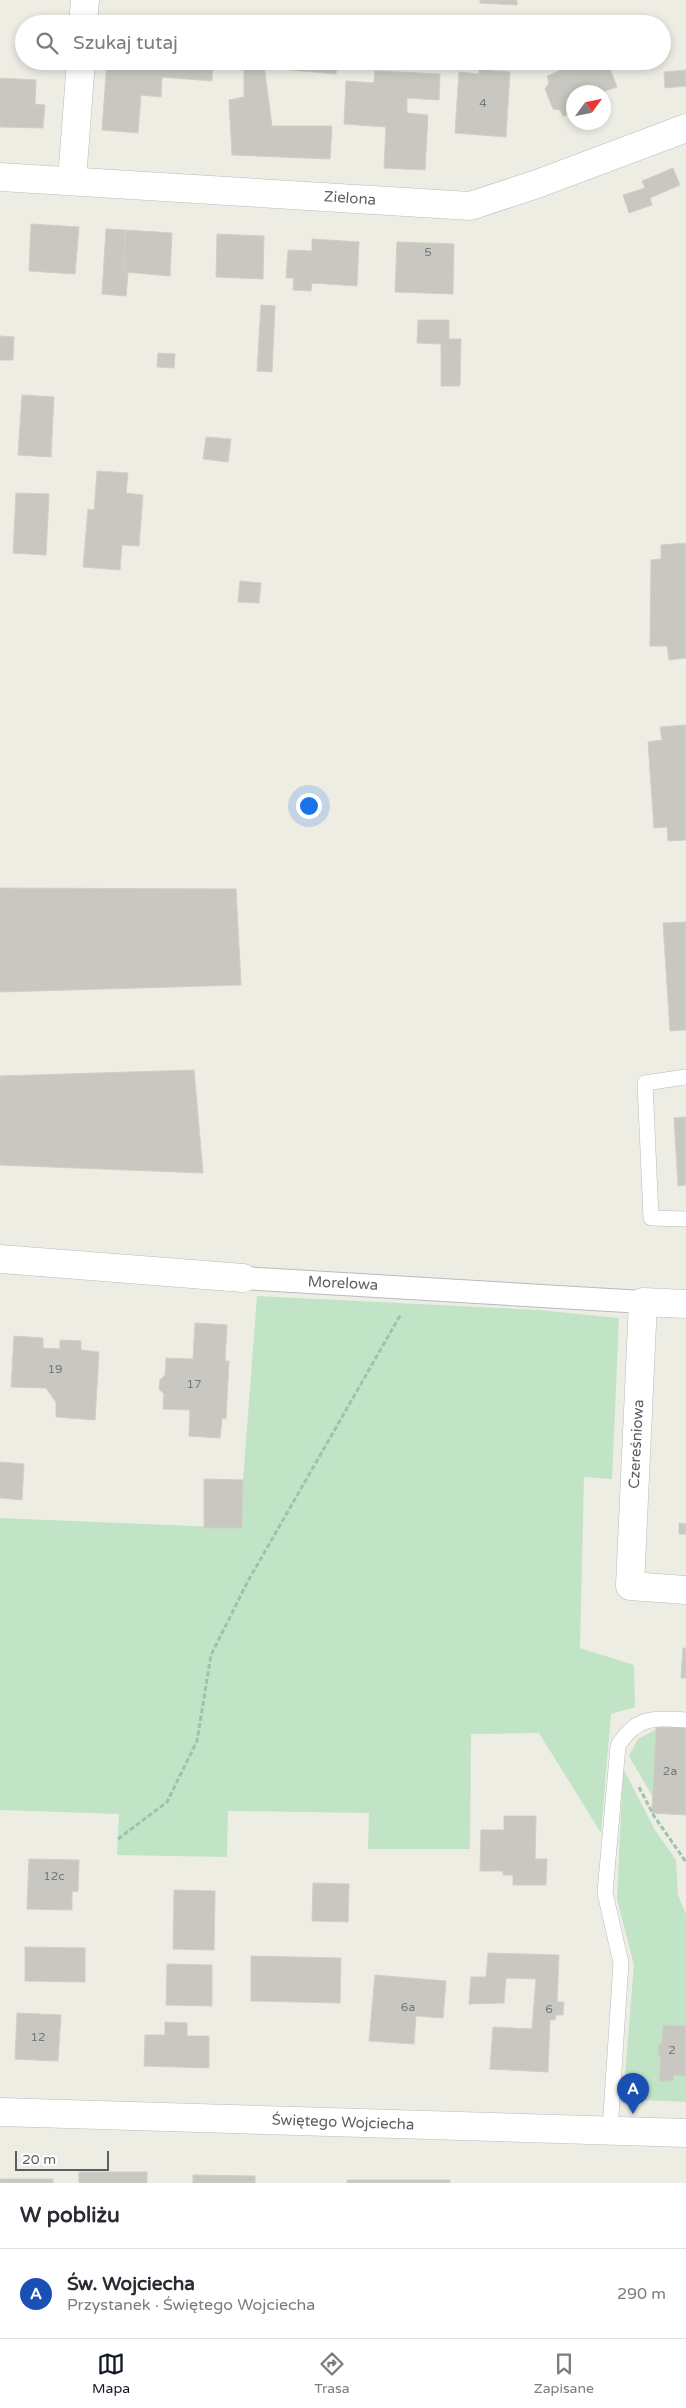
<!DOCTYPE html>
<html lang="pl">
<head>
<meta charset="utf-8">
<style>
  :root { --surface:#fff; --page:#f2f2f3; --text:#2b2b33; --muted:#7c7c81; --line:#e1e1e2; --accent:#111827 }
  body { margin:0; font-family:"Varela Round",sans-serif; background:var(--page); color:var(--text) }
  .compass { position:absolute; left:566px; top:85px; width:45px; height:45px; border-radius:50%; background:var(--surface); box-shadow:0 2px 8px #0003; rotate:57deg }
  .scale { position:absolute; left:15px; bottom:12px; width:94px; box-sizing:border-box; padding-left:5px; border:2px solid #5c5e64; border-top:0; font-size:14px; line-height:18px; white-space:nowrap; color:#5c5e64; -webkit-text-stroke:4px #fff; paint-order:stroke }
  .you { position:absolute; left:308px; top:805px; width:18px; height:18px; margin:-12px; border:4px solid #fff; border-radius:50%; background:#1a73e8; box-shadow:0 0 0 8px #1a73e833 }
  .badge { display:grid; place-items:center; width:32px; height:32px; border-radius:50%; background:var(--accent); color:#fff; font-size:16px; font-weight:700 }
  .pin { position:absolute; translate:-50% -41px; filter:drop-shadow(0 1px 2px #0008) }
  .pin::after { content:''; position:absolute; top:26px; width:18px; height:15px; background:inherit; clip-path:polygon(0 0,100% 0,50% 100%) }
  .list { margin:0; padding:0; list-style:none }
  h2 { display:flex; justify-content:space-between; align-items:center; height:65px; margin:0; padding:0 20px; font-size:21px }
  h2 small { font-size:16px; font-weight:400; color:var(--muted) }
  .list li { display:grid; grid-template-columns:32px 1fr auto; gap:15px; align-items:center; box-sizing:border-box; height:90px; padding:0 20px; border-top:1px solid var(--line) }
  .list b { display:block; font-size:19px; white-space:nowrap }
  .list p { margin:0; font-size:16px; white-space:nowrap; color:var(--muted) }
  .list em { font-size:16px; font-style:normal; color:var(--muted) }
  .icon { flex:none; width:28px; height:28px; fill:none; stroke:currentColor; stroke-width:2; stroke-linecap:round; stroke-linejoin:round }
  .map { position:relative; flex:none; width:686px; height:2183px; overflow:hidden }
  .search { position:absolute; background:var(--surface); box-shadow:0 2px 8px #0003; left:15px; right:15px; top:15px; height:55px; display:flex; align-items:center; gap:12px; box-sizing:border-box; padding:0 18px; border-radius:28px; color:var(--muted); font-size:19px }
  .sheet { height:155px; background:var(--surface) }
  nav { display:flex; justify-content:space-around; align-items:center; box-sizing:border-box; height:70px; border-top:1px solid var(--line); background:var(--surface); font-size:14px; color:var(--muted) }
  nav a { display:grid; justify-items:center; gap:2px }
  nav .on { color:var(--accent) }
  .map>svg:first-child { display:block }
</style>
</head>
<body>
<div class="map">
<svg width="686" height="2183" viewBox="0 0 686 2183">
  <rect width="100%" height="100%" fill="#eeede4"/>
  <g fill="#c1e4c7">
    <polygon points="257,1296 539,1310 619,1318 612,1479 584,1477 580,1648 634,1665 635,1707 611,1714 601,1833 539,1733 471,1734 470,1849 368,1849 369,1813 228,1811 227,1857 117,1855 119,1814 0,1810 0,1518 242,1528 243,1480"/>
    <polygon points="655,1730 654,1799 629,1756 638,1739"/>
    <polygon points="623,1768 655,1830 676,1860 678,1895 686,1914 686,2102 623,2099 634,1965 617,1899"/>
  </g>
  <g fill="#c9c7c1" stroke="#d2d0c2">
    <polygon points="480,0 517,0 517,5 480,3"/>
    <polygon points="107,61 213,61 212,81 162,77 161,97 141,95 138,133 102,130"/>
    <polygon points="291,61 337,61 336,74 290,70"/>
    <polygon points="601,61 607,61 617,87 602,92 574,92 574,112 563,116 560,110 553,109 545,89 549,83 547,76 578,63 580,70"/>
    <polygon points="264,65 272,126 332,126 330,159 232,155 229,100 244,97 244,68"/>
    <polygon points="479,70 510,72 506,137 455,133 459,72 479,74"/>
    <polygon points="686,70 686,86 665,88 664,72"/>
    <polygon points="375,71 440,74 439,100 407,98 407,113 428,115 425,170 384,168 386,127 344,124 346,81 374,83"/>
    <polygon points="0,78 36,80 35,104 45,105 43,128 0,127"/>
    <polygon points="673,168 680,185 650,198 652,205 629,213 623,195 645,188 642,181"/>
    <polygon points="31,224 79,227 75,274 29,271"/>
    <polygon points="106,229 125,230 124,272 128,273 126,296 102,294"/>
    <polygon points="125,230 172,233 170,276 124,272"/>
    <polygon points="217,234 264,236 263,279 216,277"/>
    <polygon points="312,239 359,242 357,286 312,283 311,291 293,290 294,278 286,278 288,250 312,251"/>
    <polygon points="397,242 454,244 453,294 395,292"/>
    <polygon points="261,305 275,306 272,372 257,371"/>
    <polygon points="418,320 449,320 449,339 461,339 460,386 441,386 441,344 417,343"/>
    <polygon points="0,336 14,337 13,360 0,360"/>
    <polygon points="158,353 175,354 174,368 157,367"/>
    <polygon points="22,395 54,397 51,457 18,455"/>
    <polygon points="206,437 231,439 228,462 203,459"/>
    <polygon points="97,471 128,473 126,493 143,495 139,546 122,545 120,570 83,567 88,509 94,510"/>
    <polygon points="16,493 49,494 46,555 13,553"/>
    <polygon points="686,543 686,658 669,660 667,646 650,646 651,560 661,559 661,545"/>
    <polygon points="240,581 261,583 259,603 238,602"/>
    <polygon points="686,725 686,840 668,841 667,827 654,828 648,742 662,740 660,727"/>
    <polygon points="0,888 236,889 241,985 0,992"/>
    <polygon points="686,922 686,1030 670,1031 663,923"/>
    <polygon points="194,1070 203,1173 0,1165 0,1076"/>
    <polygon points="686,1117 686,1185 678,1186 674,1118"/>
    <polygon points="195,1323 227,1325 225,1361 229,1361 226,1419 222,1418 220,1438 189,1436 190,1410 163,1409 164,1394 159,1389 160,1380 165,1375 166,1358 193,1359"/>
    <polygon points="14,1336 43,1338 43,1348 60,1349 60,1340 81,1341 81,1350 99,1352 95,1420 56,1417 56,1402 46,1388 11,1387"/>
    <polygon points="0,1462 24,1464 22,1500 0,1498"/>
    <polygon points="204,1479 243,1480 242,1528 204,1528"/>
    <polygon points="679,1523 686,1524 686,1534 679,1534"/>
    <polygon points="683,1648 686,1648 686,1678 681,1678"/>
    <polygon points="656,1727 686,1728 686,1815 652,1813"/>
    <polygon points="504,1816 536,1816 535,1859 547,1859 546,1885 513,1885 513,1875 503,1875 503,1871 480,1871 481,1830 504,1830"/>
    <polygon points="29,1859 79,1860 78,1891 72,1892 72,1910 27,1909"/>
    <polygon points="313,1883 349,1884 348,1922 312,1921"/>
    <polygon points="174,1890 215,1891 214,1950 173,1949"/>
    <polygon points="25,1947 85,1948 85,1982 25,1981"/>
    <polygon points="488,1953 559,1955 557,2002 564,2002 563,2015 556,2015 555,2020 550,2020 548,2072 490,2069 493,2027 532,2029 536,1979 506,1978 504,2003 469,2004 471,1977 486,1977"/>
    <polygon points="251,1956 341,1958 340,2003 251,2001"/>
    <polygon points="167,1964 212,1965 212,2006 166,2005"/>
    <polygon points="375,1975 446,1981 443,2018 416,2016 414,2044 369,2041"/>
    <polygon points="17,2013 61,2015 58,2061 15,2059"/>
    <polygon points="165,2022 187,2023 187,2036 209,2036 209,2068 144,2066 145,2035 165,2035"/>
    <polygon points="663,2025 686,2026 686,2076 674,2075 673,2081 659,2081 661,2056 658,2056 659,2044 662,2044"/>
    <rect x="79" y="2172" width="68" height="11"/>
    <polygon points="193,2175 255,2176 255,2183 193,2183"/>
    <rect x="0" y="2179" width="53" height="4"/>
    <rect x="347" y="2180" width="103" height="3"/>
  </g>
  <g fill="none" stroke-linecap="round" stroke-linejoin="round">
    <g stroke="#b9babf" stroke-width="16">
      <g id="service">
        <polyline points="686,1077 645,1083 651,1218 686,1219"/>
        <path d="M610,2130L621,1963L605,1893L618,1746C636,1716 654,1718 686,1720"/>
      </g>
    </g>
    <g stroke="#b9babf" stroke-width="24">
      <polyline id="pedestrian" points="243,1278 643,1302"/>
    </g>
    <g stroke="#b9babf" stroke-width="29">
      <g id="minor">
        <polyline points="83,24 85,0"/>
        <polyline points="0,177 470,206 537,184 686,128"/>
        <polyline points="72,180 81,61"/>
        <polyline points="0,1259 243,1278"/>
        <polyline points="686,1304 643,1302 630,1586 686,1590"/>
      </g>
    </g>
    <g stroke="#b9babf" stroke-width="29">
      <polyline id="tertiary" points="0,2112 686,2133"/>
    </g>
    <g stroke="#9bc4ad" stroke-width="3" stroke-dasharray="5 2.5" stroke-linecap="butt">
      <polyline points="639,1787 654,1816 686,1862"/>
      <polyline points="118,1839 167,1802 197,1741 211,1655 248,1581 401,1314"/>
    </g>
    <use href="#service" stroke="#fff" stroke-width="15"/>
    <use href="#pedestrian" stroke="#fff" stroke-width="22"/>
    <use href="#minor" stroke="#fff" stroke-width="28"/>
    <use href="#tertiary" stroke="#fff" stroke-width="28"/>
  </g>
  <g text-anchor="middle" stroke-width="5" stroke-linejoin="round" paint-order="stroke">
    <g font-size="12" fill="#77787b">
      <text x="483" y="107">4</text>
      <text x="428" y="256">5</text>
      <text x="55" y="1373">19</text>
      <text x="194" y="1388">17</text>
      <text x="670" y="1775">2a</text>
      <text x="54" y="1880">12c</text>
      <text x="408" y="2011">6a</text>
      <text x="549" y="2013">6</text>
      <text x="38" y="2041">12</text>
      <text x="672" y="2054">2</text>
    </g>
    <g font-size="15" fill="#5c5e64" stroke="#fff">
      <text transform="translate(350 198) rotate(4)" y="5">Zielona</text>
      <text transform="translate(343 1283) rotate(3)" y="5">Morelowa</text>
      <text transform="translate(636 1444) rotate(-87)" y="5">Czereśniowa</text>
      <text transform="translate(343 2122) rotate(2)" y="5">Świętego Wojciecha</text>
    </g>
  </g>
</svg>
<svg class="compass" viewBox="-18 -18 36 36"><path d="M0-13l5 13h-10z" fill="#e53935"/><path d="M0 13l5-13h-10z" fill="#7c7c81"/></svg>
<div class="scale">20 m</div>
<div class="you"></div>
<div class="pin badge" style="left:633px;top:2114px;background:#1a4fb4">A</div>
<div class="search"><svg class="icon" aria-label="search" viewBox="0 0 24 24"><circle cx="10" cy="10" r="6"/><path d="M15 15l6 6"/></svg>Szukaj tutaj</div>
</div>
<section class="sheet">
<h2>W pobliżu<small></small></h2>
<ul class="list">
<li><span class="badge" style="background:#1a4fb4">A</span><div><b>Św. Wojciecha</b><p>Przystanek · Świętego Wojciecha</p></div><em>290 m</em></li>
</ul>
</section>
<nav>
<a class="on"><svg class="icon" aria-label="map" viewBox="0 0 24 24"><path d="M3 6l6-2 6 2 6-2v14l-6 2-6-2-6 2zM9 4v14M15 6v14"/></svg>Mapa</a>
<a><svg class="icon" aria-label="directions" viewBox="0 0 24 24"><path d="M12 3l9 9-9 9-9-9zM9 14v-3h6M13 9l2 2-2 2"/></svg>Trasa</a>
<a><svg class="icon" aria-label="saved" viewBox="0 0 24 24"><path d="M7 4h10v16l-5-4-5 4z"/></svg>Zapisane</a>
</nav>
</body>
</html>
